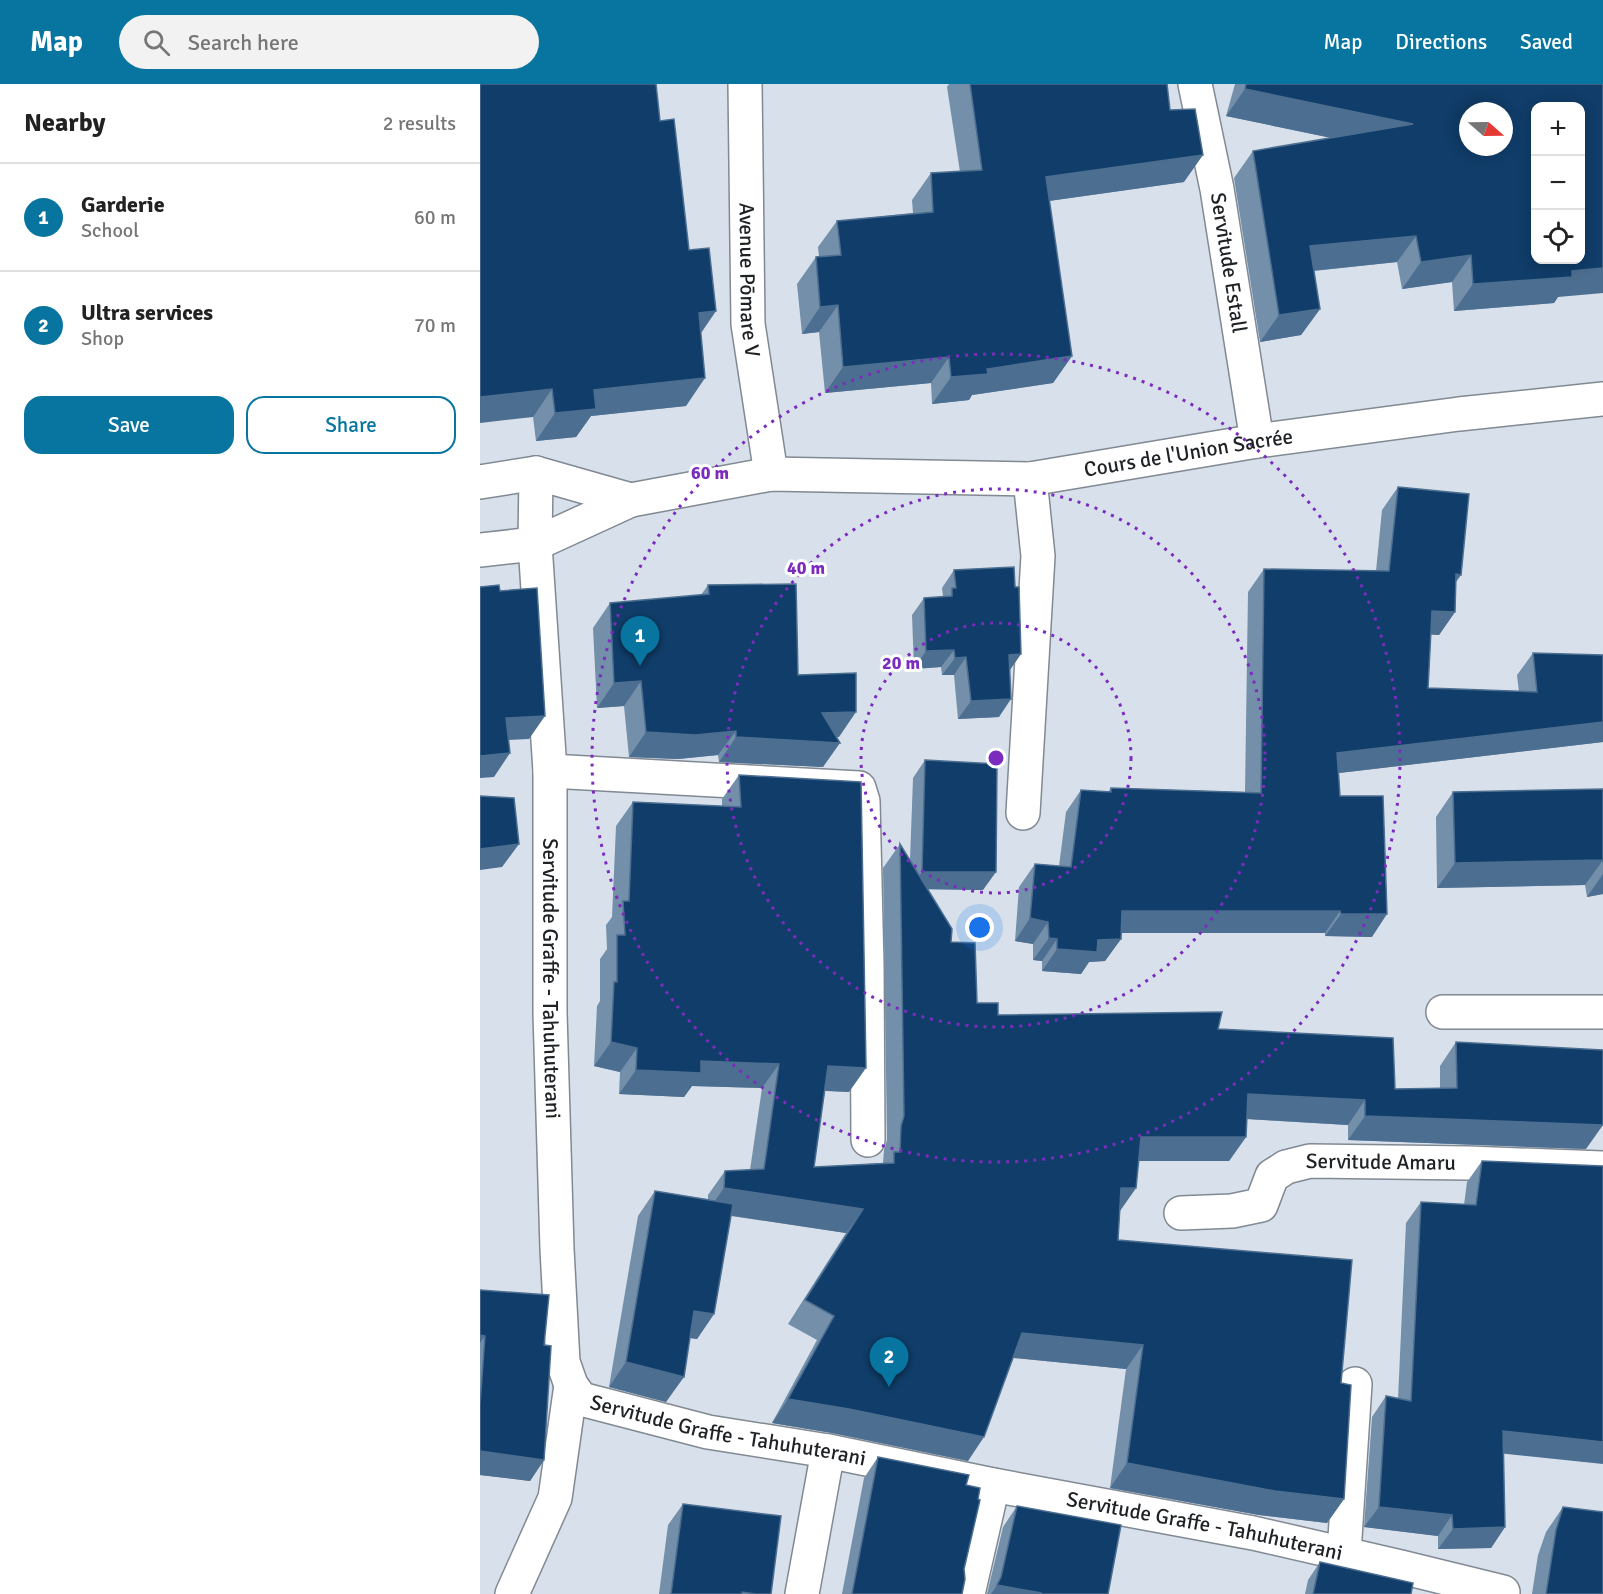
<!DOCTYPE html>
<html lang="en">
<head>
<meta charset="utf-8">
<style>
  :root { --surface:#fff; --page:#f2f2f2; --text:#222; --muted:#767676; --line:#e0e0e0; --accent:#0775a0 }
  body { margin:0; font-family:Signika,sans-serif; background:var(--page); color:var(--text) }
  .controls { position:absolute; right:18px; top:18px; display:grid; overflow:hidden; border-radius:12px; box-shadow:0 3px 15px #0003 }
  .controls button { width:54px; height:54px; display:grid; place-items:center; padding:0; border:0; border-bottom:2px solid var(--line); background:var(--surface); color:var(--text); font:30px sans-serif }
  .compass { position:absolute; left:979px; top:18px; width:54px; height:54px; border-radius:50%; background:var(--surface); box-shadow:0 3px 15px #0003; rotate:110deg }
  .you { position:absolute; left:500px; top:844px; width:21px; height:21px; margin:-15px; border:4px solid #fff; border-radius:50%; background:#1a73e8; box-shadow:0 0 0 9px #1a73e833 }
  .badge { display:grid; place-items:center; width:39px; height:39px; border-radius:50%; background:var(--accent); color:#fff; font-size:20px; font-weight:700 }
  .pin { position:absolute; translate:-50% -50px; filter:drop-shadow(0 2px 3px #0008) }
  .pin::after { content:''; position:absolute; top:32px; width:21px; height:18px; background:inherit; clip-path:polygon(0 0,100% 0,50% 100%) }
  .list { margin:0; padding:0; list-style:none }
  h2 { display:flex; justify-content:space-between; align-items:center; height:78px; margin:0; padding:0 24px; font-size:26px }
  h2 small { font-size:20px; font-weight:400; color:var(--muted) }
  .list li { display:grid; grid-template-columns:39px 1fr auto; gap:18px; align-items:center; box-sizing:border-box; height:108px; padding:0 24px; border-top:2px solid var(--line) }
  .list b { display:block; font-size:22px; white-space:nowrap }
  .list p { margin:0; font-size:20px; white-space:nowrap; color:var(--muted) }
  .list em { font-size:20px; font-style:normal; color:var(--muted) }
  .actions { display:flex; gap:12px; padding:18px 24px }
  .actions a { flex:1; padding:14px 0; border:2px solid var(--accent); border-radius:18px; text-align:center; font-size:21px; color:var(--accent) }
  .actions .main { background:var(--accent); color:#fff }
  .icon { flex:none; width:33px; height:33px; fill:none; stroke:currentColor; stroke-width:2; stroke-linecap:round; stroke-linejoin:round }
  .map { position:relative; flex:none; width:1123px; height:1510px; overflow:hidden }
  header { display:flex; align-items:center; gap:36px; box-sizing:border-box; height:84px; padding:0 30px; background:var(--accent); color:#fff }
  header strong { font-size:28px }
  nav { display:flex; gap:33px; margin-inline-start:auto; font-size:21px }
  .search { width:420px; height:54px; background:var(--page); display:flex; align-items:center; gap:15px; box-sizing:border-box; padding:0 21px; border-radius:33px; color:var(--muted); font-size:22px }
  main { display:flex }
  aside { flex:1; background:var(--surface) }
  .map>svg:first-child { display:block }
</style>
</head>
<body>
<header>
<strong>Map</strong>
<div class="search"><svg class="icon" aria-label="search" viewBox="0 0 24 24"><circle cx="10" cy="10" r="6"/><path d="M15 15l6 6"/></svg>Search here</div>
<nav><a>Map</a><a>Directions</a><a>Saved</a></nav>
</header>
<main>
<aside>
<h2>Nearby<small>2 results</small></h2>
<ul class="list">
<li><span class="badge">1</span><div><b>Garderie</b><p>School</p></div><em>60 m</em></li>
<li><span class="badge">2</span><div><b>Ultra services</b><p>Shop</p></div><em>70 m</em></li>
</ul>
<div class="actions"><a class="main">Save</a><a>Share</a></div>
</aside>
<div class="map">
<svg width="1123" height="1510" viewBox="0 0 1123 1510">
  <rect width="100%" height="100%" fill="#d8e1eb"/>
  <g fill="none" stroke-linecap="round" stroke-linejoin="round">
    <g stroke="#818992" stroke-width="36">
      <g id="street">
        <path id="s1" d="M715,0L737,105L777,357"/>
        <path id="s2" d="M56,389L55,460L70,687V929L77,1165L83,1278L91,1301L101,1315L228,1348L348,1367L513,1401L773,1449L921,1483L1023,1508"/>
        <polyline points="70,687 379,704 383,717 387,881 388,1056"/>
        <polyline points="543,729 558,472 550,395"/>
        <polyline points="963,928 1123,928"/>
        <path id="s3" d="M701,1129L752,1127L781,1121L792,1092L806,1083L830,1077L988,1079L1123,1084"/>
        <polyline points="864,1469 875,1300"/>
        <polyline points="32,1510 75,1414 91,1301"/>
        <polyline points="322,1510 348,1367"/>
        <polyline points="488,1510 513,1401"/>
      </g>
    </g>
    <g stroke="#818992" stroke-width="36">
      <g id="secondary">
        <path id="s4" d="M265,0L268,240L291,390"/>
        <polyline points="0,398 56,389 151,416"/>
        <path id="s5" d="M0,466L55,460L151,416L291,390L550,395L777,357L979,330L1123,315"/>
      </g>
    </g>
    <use href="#street" stroke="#fff" stroke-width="33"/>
    <use href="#secondary" stroke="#fff" stroke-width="33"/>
  </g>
  <g fill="#748faa">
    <polygon points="469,0 687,0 690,26 704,98 569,117 592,272 573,299 492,311 489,316 452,320 451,299 345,309 339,248 322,250 317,200 336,173 339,173 338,163 357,137 433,129 432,116 451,89 480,88 467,3"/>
    <polygon points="755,0 1123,0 1078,213 1074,219 974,227 972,198 922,205 917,178 834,187 840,225 821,251 780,258 754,94 773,67 852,54 746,32"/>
    <polygon points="180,37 209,166 221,249 206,322 111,332 96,353 56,357 53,333"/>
    <polygon points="918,403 976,498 975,528 959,551 951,550 948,604 1039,608 1037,591 1053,569 1123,571 1123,658 859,689 860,712 892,853 845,852 845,849 641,849 641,855 625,877 609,878 601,890 562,887 562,877 553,876 553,860 535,857 539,803 555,780 579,782 586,728 601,706 628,708 631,704 765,708 768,508 784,485 896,487 902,426"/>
    <polygon points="474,486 535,503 541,570 530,586 519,633 478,635 474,591 462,591 461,583 434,585 432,531 444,514 463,513 462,504"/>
    <polygon points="228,501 318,591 359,653 356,653 343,683 239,678 238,671 198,675 149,673 144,622 117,624 113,544 130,519 221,511"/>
    <polygon points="445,676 503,806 448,805 497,919 518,931 738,945 915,1005 960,1004 960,982 976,958 1106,1065 868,1056 868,1041 766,1035 766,1053 749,1077 658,1077 656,1104 640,1127 638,1156 861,1299 864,1415 847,1439 779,1431 630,1404 646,1285 533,1274 488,1377 352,1349 292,1339 337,1256 308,1240 366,1149 251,1132 234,1230 217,1255 210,1254 186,1318 129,1303 158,1132 175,1107 228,1115 228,1111 245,1087 270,1086 282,1004 212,1002 204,1013 139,1010 140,988 114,982 117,922 120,917 120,875 127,865 126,841 132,833 136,742 153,718 242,722 242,715 259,691 369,1008 345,1007 334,1083 403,1079 404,1066 407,1056 403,784 420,760 430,776 433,694"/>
    <polygon points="1123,705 1123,810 1107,813 1105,801 957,804 956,733 973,708"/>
    <polygon points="1002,1077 1023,1370 1025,1443 1011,1464 958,1465 958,1452 884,1443 892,1333 906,1312 918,1315 926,1139 941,1118 984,1121 987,1098"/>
    <polygon points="0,1206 64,1261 64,1376 50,1397 0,1391"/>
    <polygon points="398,1373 486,1401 484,1485 482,1510 362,1510 384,1394"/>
    <polygon points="203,1420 291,1510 179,1510 188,1441"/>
    <polygon points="537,1422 628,1510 507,1510 523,1443"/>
    <polygon points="1083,1423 1123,1510 1052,1510 1058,1471 1066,1448"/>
    <polygon points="840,1478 931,1510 825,1510 828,1496"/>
  </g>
  <g fill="#4c6e90">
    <polygon points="765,5 933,40 914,67 746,32"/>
    <polygon points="723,71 704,98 547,120 566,93"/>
    <polygon points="936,152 917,178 811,189 830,162"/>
    <polygon points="991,171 972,198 922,205 941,178"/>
    <polygon points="1123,184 1123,209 1078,213 1074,219 974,227 993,200 1092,187"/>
    <polygon points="358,221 339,248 322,250 340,223"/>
    <polygon points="840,225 821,251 780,258 799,231"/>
    <polygon points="236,227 217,255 219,229"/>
    <polygon points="592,272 573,299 492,311 489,316 452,320 471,293 507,285"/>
    <polygon points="469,273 451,299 345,309 363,283"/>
    <polygon points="225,294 206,322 111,332 96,353 56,357 75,329 114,306"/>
    <polygon points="72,305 53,333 0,339 0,313"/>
    <polygon points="976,490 981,491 965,513"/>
    <polygon points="952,527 975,528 959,551 936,550"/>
    <polygon points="474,566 461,583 434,585 446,567"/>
    <polygon points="541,570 529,587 529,571"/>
    <polygon points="486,573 474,591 462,591 475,574"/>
    <polygon points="161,597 144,622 117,624 134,599"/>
    <polygon points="531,615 519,633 478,635 491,617"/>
    <polygon points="376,628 359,653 325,654 342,629"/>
    <polygon points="65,632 49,655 10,657 26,634"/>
    <polygon points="1123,638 1123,658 842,691 857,669"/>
    <polygon points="256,647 238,671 198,675 149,673 166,648"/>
    <polygon points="256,653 360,659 343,683 239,678"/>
    <polygon points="30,669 14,693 0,694 0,672"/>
    <polygon points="39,760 22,783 0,786 0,765"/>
    <polygon points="1123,776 1105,801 957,804 975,779"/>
    <polygon points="442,788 516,788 503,806 429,805"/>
    <polygon points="1123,790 1123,810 1107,813"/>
    <polygon points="642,827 860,827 845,849 626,849"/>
    <polygon points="861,830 907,830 892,853 845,852"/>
    <polygon points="550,834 568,838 553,860 535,857"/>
    <polygon points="569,854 577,855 562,877 553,876"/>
    <polygon points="641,855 625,877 609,878 601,890 562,887 577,865 618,856"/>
    <polygon points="131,958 157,964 140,988 114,982"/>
    <polygon points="221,977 299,980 282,1004 212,1002 204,1013 139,1010 156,986"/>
    <polygon points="348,982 386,984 369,1008 332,1006"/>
    <polygon points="768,1010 885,1016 868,1041 751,1034"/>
    <polygon points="885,1032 1123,1041 1106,1065 868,1056"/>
    <polygon points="661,1053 766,1053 749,1077 644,1077"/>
    <polygon points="244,1104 383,1125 366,1149 227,1128"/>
    <polygon points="641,1104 656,1104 639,1128"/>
    <polygon points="214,1227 234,1230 217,1255 197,1252"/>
    <polygon points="542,1249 663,1261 646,1285 525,1273"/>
    <polygon points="0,1251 5,1252 0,1259"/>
    <polygon points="146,1278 204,1293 186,1318 129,1303"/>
    <polygon points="308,1315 369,1325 504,1353 488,1377 352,1349 292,1339"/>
    <polygon points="1023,1347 1123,1358 1123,1380 1008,1368"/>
    <polygon points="0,1367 64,1376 50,1397 0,1391"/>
    <polygon points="647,1379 864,1415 847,1439 779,1431 630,1404"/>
    <polygon points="899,1423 972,1431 958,1452 884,1443"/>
    <polygon points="1025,1443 1011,1464 958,1465 973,1445"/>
    <polygon points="517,1501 561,1509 561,1510 511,1510"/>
  </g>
  <g fill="#103d69" stroke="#4c6e90" stroke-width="1.5" fill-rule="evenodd">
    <polygon points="0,0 176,0 180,37 194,35 209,166 229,164 236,227 219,229 225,294 114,306 116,325 75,329 72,305 0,313"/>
    <polygon points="490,0 687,0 690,26 715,25 723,71 566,93 592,272 507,285 508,290 471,293 469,273 363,283 358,221 340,223 336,173 361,171 357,137 453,128 451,89 502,86"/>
    <path d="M766,0H1123V184L1092,187V193L993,200L991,171L941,178L936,152L830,162L840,225L799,231L773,67L933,40L765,5ZM1056,22H1101V176H1056ZM988,27H1024V63H988Z"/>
    <polygon points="918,403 989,410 981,491 976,490 975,528 952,527 948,604 1057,608 1053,569 1123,571 1123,638 857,669 860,712 903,712 907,830 861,830 860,827 642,827 641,855 618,856 617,868 577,865 577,855 569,854 568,838 550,834 555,780 591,783 601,706 631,708 631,704 781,709 784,485 909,487"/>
    <polygon points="534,483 535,503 539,503 541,570 529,571 531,615 491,617 486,573 475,574 474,566 446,567 444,514 472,512 472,504 476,504 474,486"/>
    <polygon points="316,500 318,591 376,589 376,628 342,629 360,659 256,653 256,647 215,651 166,648 161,597 134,599 130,519 229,510 228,501"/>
    <polygon points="19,501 20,507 57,504 65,632 26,634 30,669 0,672 0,503"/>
    <polygon points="445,676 517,680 516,788 442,788"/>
    <polygon points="259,691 381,698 386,984 348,982 334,1083 414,1079 414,1068 420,1068 421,1042 424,1032 420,760 472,845 471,858 495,859 497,919 518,919 518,931 742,928 738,945 913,954 915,1005 977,1004 976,958 1123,966 1123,1041 885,1032 885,1016 768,1010 766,1053 661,1053 656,1104 641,1104 638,1156 872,1176 861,1299 871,1301 864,1415 795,1407 647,1379 663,1261 542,1249 504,1353 369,1325 308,1315 354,1232 325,1216 383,1125 244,1104 245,1087 284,1085 299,980 221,977 221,989 156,986 157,964 131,958 134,898 137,898 137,851 145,851 143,817 149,817 153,718 261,723"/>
    <polygon points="1123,705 1123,778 1123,776 975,779 973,708"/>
    <polygon points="0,712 34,714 39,760 0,765"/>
    <polygon points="1002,1077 1123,1082 1123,1358 1023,1347 1025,1443 973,1445 972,1431 899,1423 906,1312 931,1317 941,1118 996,1121"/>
    <polygon points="175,1107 253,1120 234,1230 214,1227 204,1293 146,1278"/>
    <polygon points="0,1206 69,1211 64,1261 71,1262 64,1376 0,1367 0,1321 5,1252 0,1251"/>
    <polygon points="398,1373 489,1391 486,1401 500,1404 498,1415 500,1416 484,1485 485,1495 482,1510 372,1510"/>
    <polygon points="203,1420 301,1432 291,1510 276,1510 262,1508 262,1510 191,1510"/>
    <polygon points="537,1422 641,1441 628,1510 561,1510 561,1509 517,1501 521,1493"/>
    <polygon points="1083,1423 1123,1428 1123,1510 1066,1510 1076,1446"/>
    <polygon points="840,1478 933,1499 931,1510 833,1510"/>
  </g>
  <g fill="none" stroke="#7b2cbf" stroke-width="3" stroke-dasharray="3 6">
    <circle cx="516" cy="674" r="135"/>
    <circle cx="516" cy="674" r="269"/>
    <circle cx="516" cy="674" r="404"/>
  </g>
  <g text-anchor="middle" stroke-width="6" stroke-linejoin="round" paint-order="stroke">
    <g font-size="21" fill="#1e2225" stroke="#fff">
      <text dy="7" stroke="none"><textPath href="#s1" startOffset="182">Servitude Estall</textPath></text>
      <text dy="7" stroke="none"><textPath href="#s4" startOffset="196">Avenue Pōmare V</textPath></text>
      <text dy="7" stroke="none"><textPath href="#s5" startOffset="723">Cours de l'Union Sacrée</textPath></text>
      <text dy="7" stroke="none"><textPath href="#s2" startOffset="506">Servitude Graffe - Tahuhuterani</textPath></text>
      <text dy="7" stroke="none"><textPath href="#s3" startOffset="224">Servitude Amaru</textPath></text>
      <text dy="7" stroke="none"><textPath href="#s2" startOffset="1082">Servitude Graffe - Tahuhuterani</textPath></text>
      <text dy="7" stroke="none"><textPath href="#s2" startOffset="1568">Servitude Graffe - Tahuhuterani</textPath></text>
    </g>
  </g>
  <circle cx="516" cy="674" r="9" fill="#7b2cbf" stroke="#fff" stroke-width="3"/>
  <g font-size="18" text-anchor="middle" font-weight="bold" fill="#7b2cbf" stroke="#fff" stroke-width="6" stroke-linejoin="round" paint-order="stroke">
    <text x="230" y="395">60 m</text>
    <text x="326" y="490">40 m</text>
    <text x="421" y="585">20 m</text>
  </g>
</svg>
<div class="controls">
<button>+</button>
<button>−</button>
<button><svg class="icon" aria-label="locate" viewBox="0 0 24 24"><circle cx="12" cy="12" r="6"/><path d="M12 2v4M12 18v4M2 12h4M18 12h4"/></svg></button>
</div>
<svg class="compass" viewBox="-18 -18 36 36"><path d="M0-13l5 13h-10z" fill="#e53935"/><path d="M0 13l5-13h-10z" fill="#767676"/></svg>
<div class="you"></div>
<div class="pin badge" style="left:160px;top:582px">1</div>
<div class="pin badge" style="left:409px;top:1303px">2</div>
</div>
</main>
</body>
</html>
